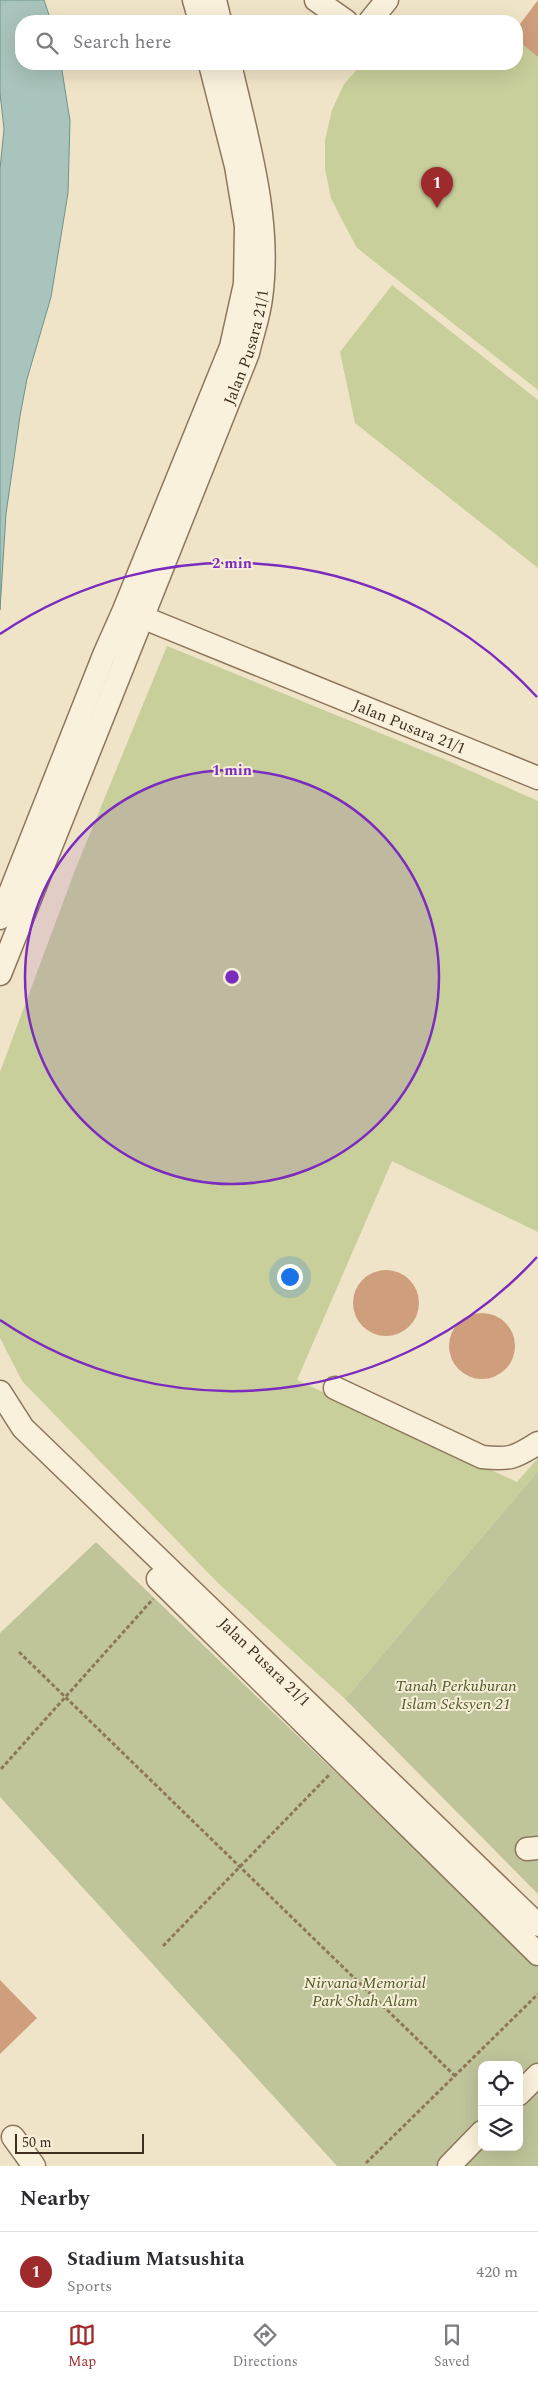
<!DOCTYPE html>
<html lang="en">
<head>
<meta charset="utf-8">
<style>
  :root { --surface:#fff; --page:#f7f7f7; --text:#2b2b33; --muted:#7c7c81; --line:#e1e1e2; --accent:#9e2a2b }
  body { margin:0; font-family:Spectral,serif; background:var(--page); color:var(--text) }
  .controls { position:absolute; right:15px; bottom:15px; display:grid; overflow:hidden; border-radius:10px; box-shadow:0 5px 20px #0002 }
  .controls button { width:45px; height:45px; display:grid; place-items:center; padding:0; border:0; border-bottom:1px solid var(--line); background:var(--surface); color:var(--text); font:25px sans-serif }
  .scale { position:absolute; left:15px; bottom:12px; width:129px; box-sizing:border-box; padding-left:5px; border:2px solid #3d2e20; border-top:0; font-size:14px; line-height:18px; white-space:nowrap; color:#3d2e20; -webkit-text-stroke:4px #f7eed8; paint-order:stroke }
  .you { position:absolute; left:289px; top:1276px; width:18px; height:18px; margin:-12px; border:4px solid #fff; border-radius:50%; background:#1a73e8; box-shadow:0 0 0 8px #1a73e833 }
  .badge { display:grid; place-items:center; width:32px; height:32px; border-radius:50%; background:var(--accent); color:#fff; font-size:16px; font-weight:700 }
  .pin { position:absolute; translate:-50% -41px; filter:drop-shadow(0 1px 2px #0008) }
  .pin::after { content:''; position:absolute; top:26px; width:18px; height:15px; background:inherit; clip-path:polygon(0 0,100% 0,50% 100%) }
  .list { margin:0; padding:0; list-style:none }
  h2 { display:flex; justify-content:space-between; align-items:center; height:65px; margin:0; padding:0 20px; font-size:21px }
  h2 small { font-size:16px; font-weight:400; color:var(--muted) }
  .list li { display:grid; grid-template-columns:32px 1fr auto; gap:15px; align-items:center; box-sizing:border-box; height:80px; padding:0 20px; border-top:1px solid var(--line) }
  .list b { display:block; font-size:19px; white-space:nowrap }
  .list p { margin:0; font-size:16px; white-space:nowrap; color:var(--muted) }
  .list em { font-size:16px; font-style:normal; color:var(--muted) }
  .icon { flex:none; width:28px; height:28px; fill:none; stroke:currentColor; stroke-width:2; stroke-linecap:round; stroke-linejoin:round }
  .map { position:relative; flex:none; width:538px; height:2166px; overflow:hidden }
  .search { position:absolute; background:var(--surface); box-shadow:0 5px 20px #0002; left:15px; right:15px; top:15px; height:55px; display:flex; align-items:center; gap:12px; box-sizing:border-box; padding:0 18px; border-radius:20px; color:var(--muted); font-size:19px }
  .sheet { height:145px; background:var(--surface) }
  nav { display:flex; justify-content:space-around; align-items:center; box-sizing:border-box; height:70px; border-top:1px solid var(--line); background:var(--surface); font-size:14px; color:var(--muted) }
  nav a { display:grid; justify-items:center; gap:2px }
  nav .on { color:var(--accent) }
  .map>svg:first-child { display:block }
</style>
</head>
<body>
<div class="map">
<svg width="538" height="2166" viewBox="0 0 538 2166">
  <rect width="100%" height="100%" fill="#f0e4c8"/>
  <g fill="#c9cf9b">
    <polygon points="517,40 538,57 538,390 357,248 341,218 331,198 325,169 325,140 332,110 344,84 362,64 517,64"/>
    <polygon points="392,285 538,400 538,568 355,423 340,352"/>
    <polygon points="167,646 446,760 538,801 538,1232 392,1161 297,1380 517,1482 538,1458 538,1471 345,1699 218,1583 22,1381 0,1338 0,1072 75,870"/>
  </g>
  <g fill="#bfc49a" fill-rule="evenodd">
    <polygon points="538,1471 538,1894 345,1699"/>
    <path d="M96,1542L538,1967V2166H337L0,1797V1633ZM482,2065H519V2147H482Z"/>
  </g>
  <polygon fill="#a9c4bc" stroke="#6f938a" points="0,0 44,0 51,21 21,21 21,64 61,64 70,121 68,193 51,297 27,379 20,416 6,514 0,610 0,169 4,129 0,93"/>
  <g fill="#cf9f7d">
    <polygon points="538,0 538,57 517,40 517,28"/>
    <circle cx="386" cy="1303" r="33"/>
    <circle cx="482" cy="1346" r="33"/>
    <polygon points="0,1980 37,2018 0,2054"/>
  </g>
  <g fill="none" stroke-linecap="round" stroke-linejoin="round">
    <g stroke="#8d765c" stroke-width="25">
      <g id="minor">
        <polyline points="194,0 200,21"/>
        <polyline points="215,0 220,21"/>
        <polyline points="316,0 346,21"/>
        <polyline points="370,21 387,0"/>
        <path id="s1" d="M127,611L538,778"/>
        <polyline points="0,918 104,655 124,610 231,347 245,284 246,226 236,166 210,64"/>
        <path id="s2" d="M0,974L248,353C252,335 259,316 261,298C272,220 247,139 230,64"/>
        <path d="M335,1388L482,1457C509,1460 515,1458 538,1443"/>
        <path id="s3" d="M0,1392L23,1428L538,1925"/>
        <polyline points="158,1579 538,1954"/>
        <polyline points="527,1849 538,1848"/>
        <polyline points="519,2094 538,2075"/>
        <polyline points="13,2137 34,2166"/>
        <polyline points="449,2166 482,2132"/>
      </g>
    </g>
    <g stroke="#8d765c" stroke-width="3" stroke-dasharray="4 2.5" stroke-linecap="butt">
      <polyline points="19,1652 455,2076"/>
      <polyline points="1,1769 153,1599"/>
      <polyline points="163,1946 330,1774"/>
      <polyline points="366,2163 538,1994"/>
    </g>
    <use href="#minor" stroke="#faf1dc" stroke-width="22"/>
  </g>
  <circle cx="232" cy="977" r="207" fill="#7b2cbf" fill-opacity=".12"/>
  <g fill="none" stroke="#7b2cbf" stroke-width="2.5">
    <circle cx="232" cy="977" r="207"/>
    <path d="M537 1257A414 414 0 0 1 0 1320M0 634A414 414 0 0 1 537 697"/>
  </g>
  <g text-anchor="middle" stroke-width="4" stroke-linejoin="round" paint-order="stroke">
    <g font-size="16" fill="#3d2e20" stroke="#f7eed8">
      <text dy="6" stroke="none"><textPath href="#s2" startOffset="674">Jalan Pusara 21/1</textPath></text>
      <text dy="6" stroke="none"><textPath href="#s1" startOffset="305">Jalan Pusara 21/1</textPath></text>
      <text dy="6" stroke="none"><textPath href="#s3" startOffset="379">Jalan Pusara 21/1</textPath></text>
    </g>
    <g font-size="16" font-style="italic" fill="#4d5a26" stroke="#f7eed8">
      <text x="456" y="1691">Tanah Perkuburan<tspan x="456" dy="18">Islam Seksyen 21</tspan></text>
      <text x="365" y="1988">Nirvana Memorial<tspan x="365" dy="18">Park Shah Alam</tspan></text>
    </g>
  </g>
  <circle cx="232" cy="977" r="8" fill="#7b2cbf" stroke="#f7eed8" stroke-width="2.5"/>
  <g font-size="15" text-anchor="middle" font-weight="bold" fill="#7b2cbf" stroke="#f7eed8" stroke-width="4" stroke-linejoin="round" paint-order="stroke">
    <text x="232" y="568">2 min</text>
    <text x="232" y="775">1 min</text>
  </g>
</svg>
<div class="controls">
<button><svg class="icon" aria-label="locate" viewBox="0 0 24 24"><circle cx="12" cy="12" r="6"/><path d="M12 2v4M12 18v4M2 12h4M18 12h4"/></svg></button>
<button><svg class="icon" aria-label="layers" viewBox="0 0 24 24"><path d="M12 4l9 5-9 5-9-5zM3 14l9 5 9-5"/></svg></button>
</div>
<div class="scale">50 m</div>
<div class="you"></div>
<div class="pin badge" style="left:437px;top:208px">1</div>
<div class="search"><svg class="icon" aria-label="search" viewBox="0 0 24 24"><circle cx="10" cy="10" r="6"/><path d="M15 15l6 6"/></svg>Search here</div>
</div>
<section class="sheet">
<h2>Nearby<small></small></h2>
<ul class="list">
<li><span class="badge">1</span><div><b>Stadium Matsushita</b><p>Sports</p></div><em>420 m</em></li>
</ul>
</section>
<nav>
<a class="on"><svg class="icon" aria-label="map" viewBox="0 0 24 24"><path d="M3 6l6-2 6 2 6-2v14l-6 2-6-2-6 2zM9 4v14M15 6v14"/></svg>Map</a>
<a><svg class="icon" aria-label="directions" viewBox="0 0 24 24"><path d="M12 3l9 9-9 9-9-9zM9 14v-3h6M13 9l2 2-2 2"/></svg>Directions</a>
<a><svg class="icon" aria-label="saved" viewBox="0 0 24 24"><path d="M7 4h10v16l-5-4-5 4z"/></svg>Saved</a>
</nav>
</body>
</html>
